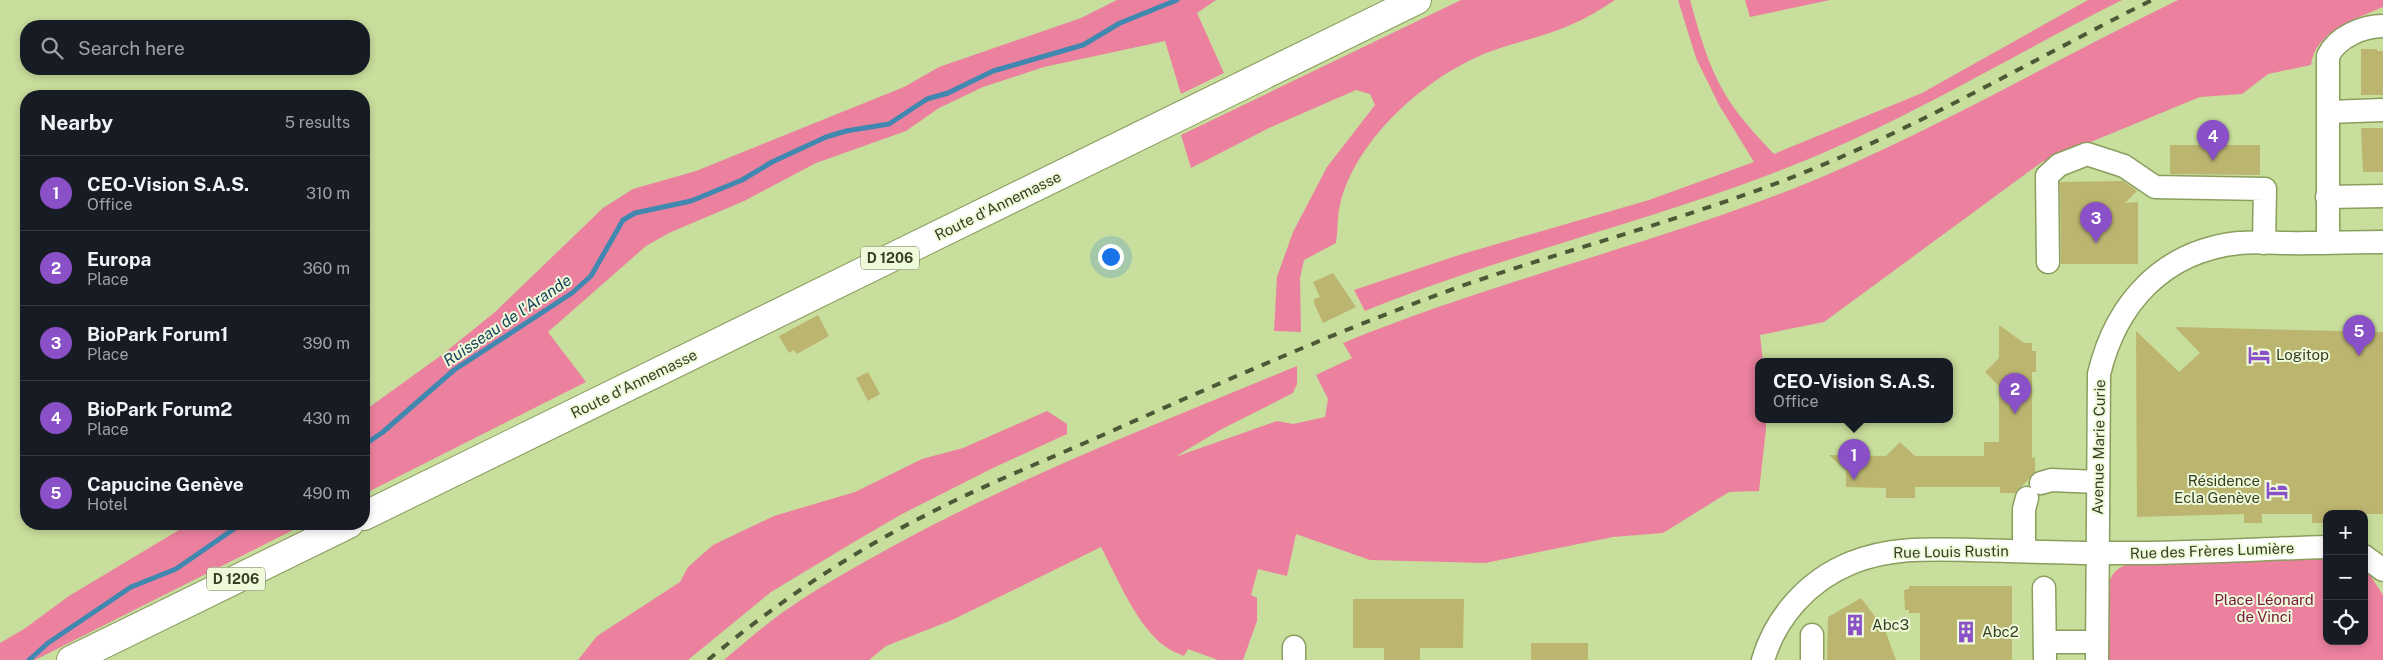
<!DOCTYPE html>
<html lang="en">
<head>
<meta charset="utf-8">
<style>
  :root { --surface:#171b24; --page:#242831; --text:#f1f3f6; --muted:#9ea1a6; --line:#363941; --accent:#8950c7 }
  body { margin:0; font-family:"Public Sans",sans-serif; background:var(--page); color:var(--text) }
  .controls { position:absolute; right:15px; bottom:15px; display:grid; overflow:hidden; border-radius:10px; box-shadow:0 2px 8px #0003 }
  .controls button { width:45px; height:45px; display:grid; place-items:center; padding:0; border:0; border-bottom:1px solid var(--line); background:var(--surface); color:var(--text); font:25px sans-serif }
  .you { position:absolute; left:1110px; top:256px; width:18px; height:18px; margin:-12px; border:4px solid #fff; border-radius:50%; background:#1a73e8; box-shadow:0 0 0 8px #1a73e833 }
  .badge { display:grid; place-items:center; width:32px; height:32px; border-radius:50%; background:var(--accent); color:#fff; font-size:16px; font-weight:700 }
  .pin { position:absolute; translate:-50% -41px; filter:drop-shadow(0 1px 2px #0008) }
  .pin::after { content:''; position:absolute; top:26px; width:18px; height:15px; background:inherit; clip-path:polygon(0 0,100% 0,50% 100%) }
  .popup { position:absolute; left:1755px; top:358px; width:198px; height:65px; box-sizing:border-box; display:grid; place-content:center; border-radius:10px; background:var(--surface); filter:drop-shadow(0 1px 4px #0005); font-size:16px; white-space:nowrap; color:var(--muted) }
  .popup b { font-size:19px; color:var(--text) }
  .popup::after { content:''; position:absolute; left:50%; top:100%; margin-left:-10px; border:10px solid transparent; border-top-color:var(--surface) }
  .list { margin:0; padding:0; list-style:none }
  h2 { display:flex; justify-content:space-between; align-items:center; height:65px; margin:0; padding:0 20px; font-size:21px }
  h2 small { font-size:16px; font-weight:400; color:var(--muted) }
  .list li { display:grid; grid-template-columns:32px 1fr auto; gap:15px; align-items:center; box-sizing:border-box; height:75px; padding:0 20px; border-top:1px solid var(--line) }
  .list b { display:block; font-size:19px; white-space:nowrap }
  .list p { margin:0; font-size:16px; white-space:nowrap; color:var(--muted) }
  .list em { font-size:16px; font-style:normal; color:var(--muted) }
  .icon { flex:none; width:28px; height:28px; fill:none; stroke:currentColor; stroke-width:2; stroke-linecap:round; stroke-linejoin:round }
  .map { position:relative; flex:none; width:2383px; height:660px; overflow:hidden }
  .search { position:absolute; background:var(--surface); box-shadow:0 2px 8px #0003; left:20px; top:20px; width:350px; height:55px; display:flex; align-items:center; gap:12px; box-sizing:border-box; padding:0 18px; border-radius:20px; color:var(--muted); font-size:19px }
  .panel { position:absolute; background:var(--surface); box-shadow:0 2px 8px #0003; left:20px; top:90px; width:350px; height:440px; border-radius:20px }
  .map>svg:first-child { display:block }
</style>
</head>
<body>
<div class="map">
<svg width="2383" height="660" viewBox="0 0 2383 660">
  <rect width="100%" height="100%" fill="#c8de9c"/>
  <g fill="#eb819e">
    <polygon points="1117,0 1216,0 1197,13 1224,73 1181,94 1165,41 1044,67 983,87 939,108 906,131 816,163 744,201 669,233 646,246 548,332 586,382 364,494 364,411 443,354 495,312 603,208 633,189 696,171 904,87 939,67 1081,18"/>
    <path d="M1461,0H1615C1600,10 1585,19 1568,26C1543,37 1515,42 1489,52C1427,76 1356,138 1340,205C1337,217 1338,231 1336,243L1304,260L1300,278L1301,332L1274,331L1277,277L1293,232L1327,167L1375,105L1370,94L1356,90L1269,128L1191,168L1181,135Z"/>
    <path d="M1678,0H1690C1699,32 1708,66 1725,94C1738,116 1757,136 1774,154L1922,93L2088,0H2122C2005,59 1894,128 1771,174C1637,225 1497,257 1365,311L1354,290L1459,255L1649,200L1754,162L1719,105L1696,58Z"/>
    <polygon points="1745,0 1830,0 1750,17"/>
    <path d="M2178,0H2383V7C2356,19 2315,31 2311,65L2268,74L2242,94L2200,97L2042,162L1824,322L1760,335L1763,361H1759V419H1766V429L1759,491L1729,492L1663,533L1613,537L1485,563L1370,560L1296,534L1287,576L1258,569L1251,595L1257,598V621L1243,660H1218L1188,649L1184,656C1178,653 1171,651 1166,647C1137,627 1118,579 1101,547L952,620L886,646L869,660H724C742,645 760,629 779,615C815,589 855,567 893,546C1023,475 1160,423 1297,366V384L1293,393L1220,430L1175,457L1277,421L1293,424L1325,417L1328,399L1316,375L1352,358L1343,343C1489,283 1643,247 1790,190C1924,137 2048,63 2178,0Z"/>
    <polygon points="1047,411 1067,424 1067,434 991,469 902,514 854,542 771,592 688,660 578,660 597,636 680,582 688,567 713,545 774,516 855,492 922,459 963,448"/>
    <polygon points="189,524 305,524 35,660 0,660 0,643 24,629 69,596"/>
    <path d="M2327,556V641H2364V566L2383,595V660H2108L2109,583C2112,572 2118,568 2128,564Z"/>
  </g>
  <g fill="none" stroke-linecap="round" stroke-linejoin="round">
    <g stroke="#4188b0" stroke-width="5">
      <polyline points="364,445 383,432 454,370 572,293 591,276 623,220 635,213 691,201 742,180 772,162 826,137 846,131 889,124 927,99 948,93 993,71 1083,45 1120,23 1177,0"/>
      <polyline points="29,660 48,643 131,587 176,569 241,524"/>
    </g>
  </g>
  <g fill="#bcb570">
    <polygon points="2361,49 2377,49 2377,51 2383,51 2383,95 2361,95"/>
    <polygon points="2361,128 2383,128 2383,172 2363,172"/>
    <polygon points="2170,145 2260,145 2260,175 2170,174"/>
    <polygon points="2123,181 2137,191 2125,203 2138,202 2138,264 2061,264 2060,182"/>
    <polygon points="1333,273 1356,307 1323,323 1314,303 1314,299 1320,297 1313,282"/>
    <polygon points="818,315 829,336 797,354 794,350 789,353 779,336"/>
    <polygon points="1999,325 2024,343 2032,343 2032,351 2036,351 2036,372 2032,372 2032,458 2035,457 2035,472 2028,480 2015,493 2000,493 2000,487 1915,487 1915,498 1886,498 1886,488 1846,487 1846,471 1829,455 1886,456 1900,442 1915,456 1984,456 1984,442 1999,442 1999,386 1985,372 1999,358"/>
    <polygon points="2175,327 2383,332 2383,514 2327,514 2327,523 2312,523 2312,514 2262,514 2262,523 2244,523 2244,514 2137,517 2136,331 2179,372 2200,353"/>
    <polygon points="868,372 880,394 868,401 856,378"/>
    <polygon points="1909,586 2012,586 2012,660 1920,660 1920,613 1909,613 1909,610 1905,610 1904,590 1909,589"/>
    <polygon points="1861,598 1885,630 1896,660 1827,660 1828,617"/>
    <polygon points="1353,599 1464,599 1463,648 1420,648 1420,660 1384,660 1384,648 1353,648"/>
    <rect x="1531" y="643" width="57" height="17"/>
  </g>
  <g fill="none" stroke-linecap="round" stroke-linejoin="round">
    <g stroke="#8a9e5e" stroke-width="25">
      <g id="minor">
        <polyline points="2329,112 2383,110"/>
        <polyline points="2327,197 2383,196"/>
        <path d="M2328,242V56C2337,37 2363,26 2383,26"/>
        <polyline points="2048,262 2047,176 2059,165 2087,154 2124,166 2155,187 2265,189 2264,243"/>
        <polyline points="2041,483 2051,480 2098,482"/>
        <polyline points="2024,551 2024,509 2027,498"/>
        <polyline points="2364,556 2383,570"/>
        <polyline points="2044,588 2045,660"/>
        <polyline points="2045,642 2097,642"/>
        <polyline points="1294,660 1294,647"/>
        <path d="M1763,660C1776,616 1809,580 1851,563C1890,547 1930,549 1971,550C2016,551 2062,553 2107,553C2180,554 2254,549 2327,547"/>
        <polyline points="1812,660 1812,635"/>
        <path d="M2097,660L2099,374C2116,303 2163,251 2239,243C2261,241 2284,244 2307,243C2332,243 2358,242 2383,242"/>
      </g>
    </g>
    <g stroke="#8a9e5e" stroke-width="30">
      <g id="major">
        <polyline points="364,516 1417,0"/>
        <polyline points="71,660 349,524"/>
      </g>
    </g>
    <use href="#minor" stroke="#fff" stroke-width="22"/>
    <use href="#major" stroke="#fff" stroke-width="28"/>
    <path stroke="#4d5837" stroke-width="4" stroke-dasharray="9 9" stroke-linecap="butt" d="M708,660C775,604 850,553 928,514C982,486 1039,463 1096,438C1220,383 1345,327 1473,282C1577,247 1683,219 1785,180C1913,131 2030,61 2152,0"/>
  </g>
  <defs>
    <g id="hotel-bare" transform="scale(1.725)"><path d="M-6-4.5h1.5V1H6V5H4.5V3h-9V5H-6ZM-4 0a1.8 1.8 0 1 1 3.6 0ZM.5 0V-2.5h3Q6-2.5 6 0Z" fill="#8950c7" stroke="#eefad9" stroke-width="2.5" paint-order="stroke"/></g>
    <g id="building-bare" transform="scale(1.725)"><path d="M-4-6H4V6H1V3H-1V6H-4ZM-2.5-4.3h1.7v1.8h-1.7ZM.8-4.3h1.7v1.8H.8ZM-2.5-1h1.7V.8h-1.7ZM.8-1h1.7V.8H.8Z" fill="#8950c7" stroke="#eefad9" stroke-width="2.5" paint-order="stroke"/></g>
  </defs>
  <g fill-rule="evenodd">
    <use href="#hotel-bare" x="2259" y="355"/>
    <use href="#hotel-bare" x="2277" y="490"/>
    <use href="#building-bare" x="1855" y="625"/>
    <use href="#building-bare" x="1966" y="632"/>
  </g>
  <g text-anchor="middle" stroke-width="4" stroke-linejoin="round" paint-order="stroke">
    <g fill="#eefad9" stroke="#6d775a" stroke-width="1">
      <rect x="861" y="246.5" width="58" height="23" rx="4"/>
      <rect x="207" y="567.5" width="58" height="23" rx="4"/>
    </g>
    <g font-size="14" font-weight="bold" fill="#363f24">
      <text x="890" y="263">D 1206</text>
      <text x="236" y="584">D 1206</text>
    </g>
    <g font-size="15" fill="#363f24" stroke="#eefad9">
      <text transform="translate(998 206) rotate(-26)" y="5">Route d'Annemasse</text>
      <text transform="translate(634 384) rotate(-26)" y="5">Route d'Annemasse</text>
      <text transform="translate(2099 447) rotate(-89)" y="5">Avenue Marie Curie</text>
      <text transform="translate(2212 551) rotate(-2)" y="5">Rue des Frères Lumière</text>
      <text transform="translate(1951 552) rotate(-1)" y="5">Rue Louis Rustin</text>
    </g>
    <g font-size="15" fill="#363f24" stroke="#eefad9" text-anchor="start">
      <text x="2276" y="360">Logitop</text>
      <text x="2260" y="486" text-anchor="end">Résidence<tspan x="2260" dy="17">Ecla Genève</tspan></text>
      <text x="1872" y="630">Abc3</text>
      <text x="1982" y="637">Abc2</text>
    </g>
    <g font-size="15" fill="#76163b" stroke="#eefad9">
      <text x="2264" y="605">Place Léonard<tspan x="2264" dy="17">de Vinci</tspan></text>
    </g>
    <g font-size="16" font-style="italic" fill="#1a415e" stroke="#eefad9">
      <text transform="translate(507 320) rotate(-34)" y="6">Ruisseau de l'Arande</text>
    </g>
  </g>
</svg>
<div class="controls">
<button>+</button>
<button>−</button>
<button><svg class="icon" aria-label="locate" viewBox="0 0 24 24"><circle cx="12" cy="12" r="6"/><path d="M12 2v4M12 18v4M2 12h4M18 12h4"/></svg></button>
</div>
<div class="you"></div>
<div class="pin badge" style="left:1854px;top:480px">1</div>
<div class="popup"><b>CEO-Vision S.A.S.</b>Office</div>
<div class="pin badge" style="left:2015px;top:414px">2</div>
<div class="pin badge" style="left:2096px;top:243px">3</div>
<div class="pin badge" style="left:2213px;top:161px">4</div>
<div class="pin badge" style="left:2359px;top:356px">5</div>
<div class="search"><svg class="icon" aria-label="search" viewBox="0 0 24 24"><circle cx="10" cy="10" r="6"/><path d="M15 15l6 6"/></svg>Search here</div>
<section class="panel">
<h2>Nearby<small>5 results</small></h2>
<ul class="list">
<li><span class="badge">1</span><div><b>CEO-Vision S.A.S.</b><p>Office</p></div><em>310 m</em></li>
<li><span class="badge">2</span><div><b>Europa</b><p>Place</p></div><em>360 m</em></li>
<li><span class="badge">3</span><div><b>BioPark Forum1</b><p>Place</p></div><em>390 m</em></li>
<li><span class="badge">4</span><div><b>BioPark Forum2</b><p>Place</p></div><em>430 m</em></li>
<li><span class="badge">5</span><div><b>Capucine Genève</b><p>Hotel</p></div><em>490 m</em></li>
</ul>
</section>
</div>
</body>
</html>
